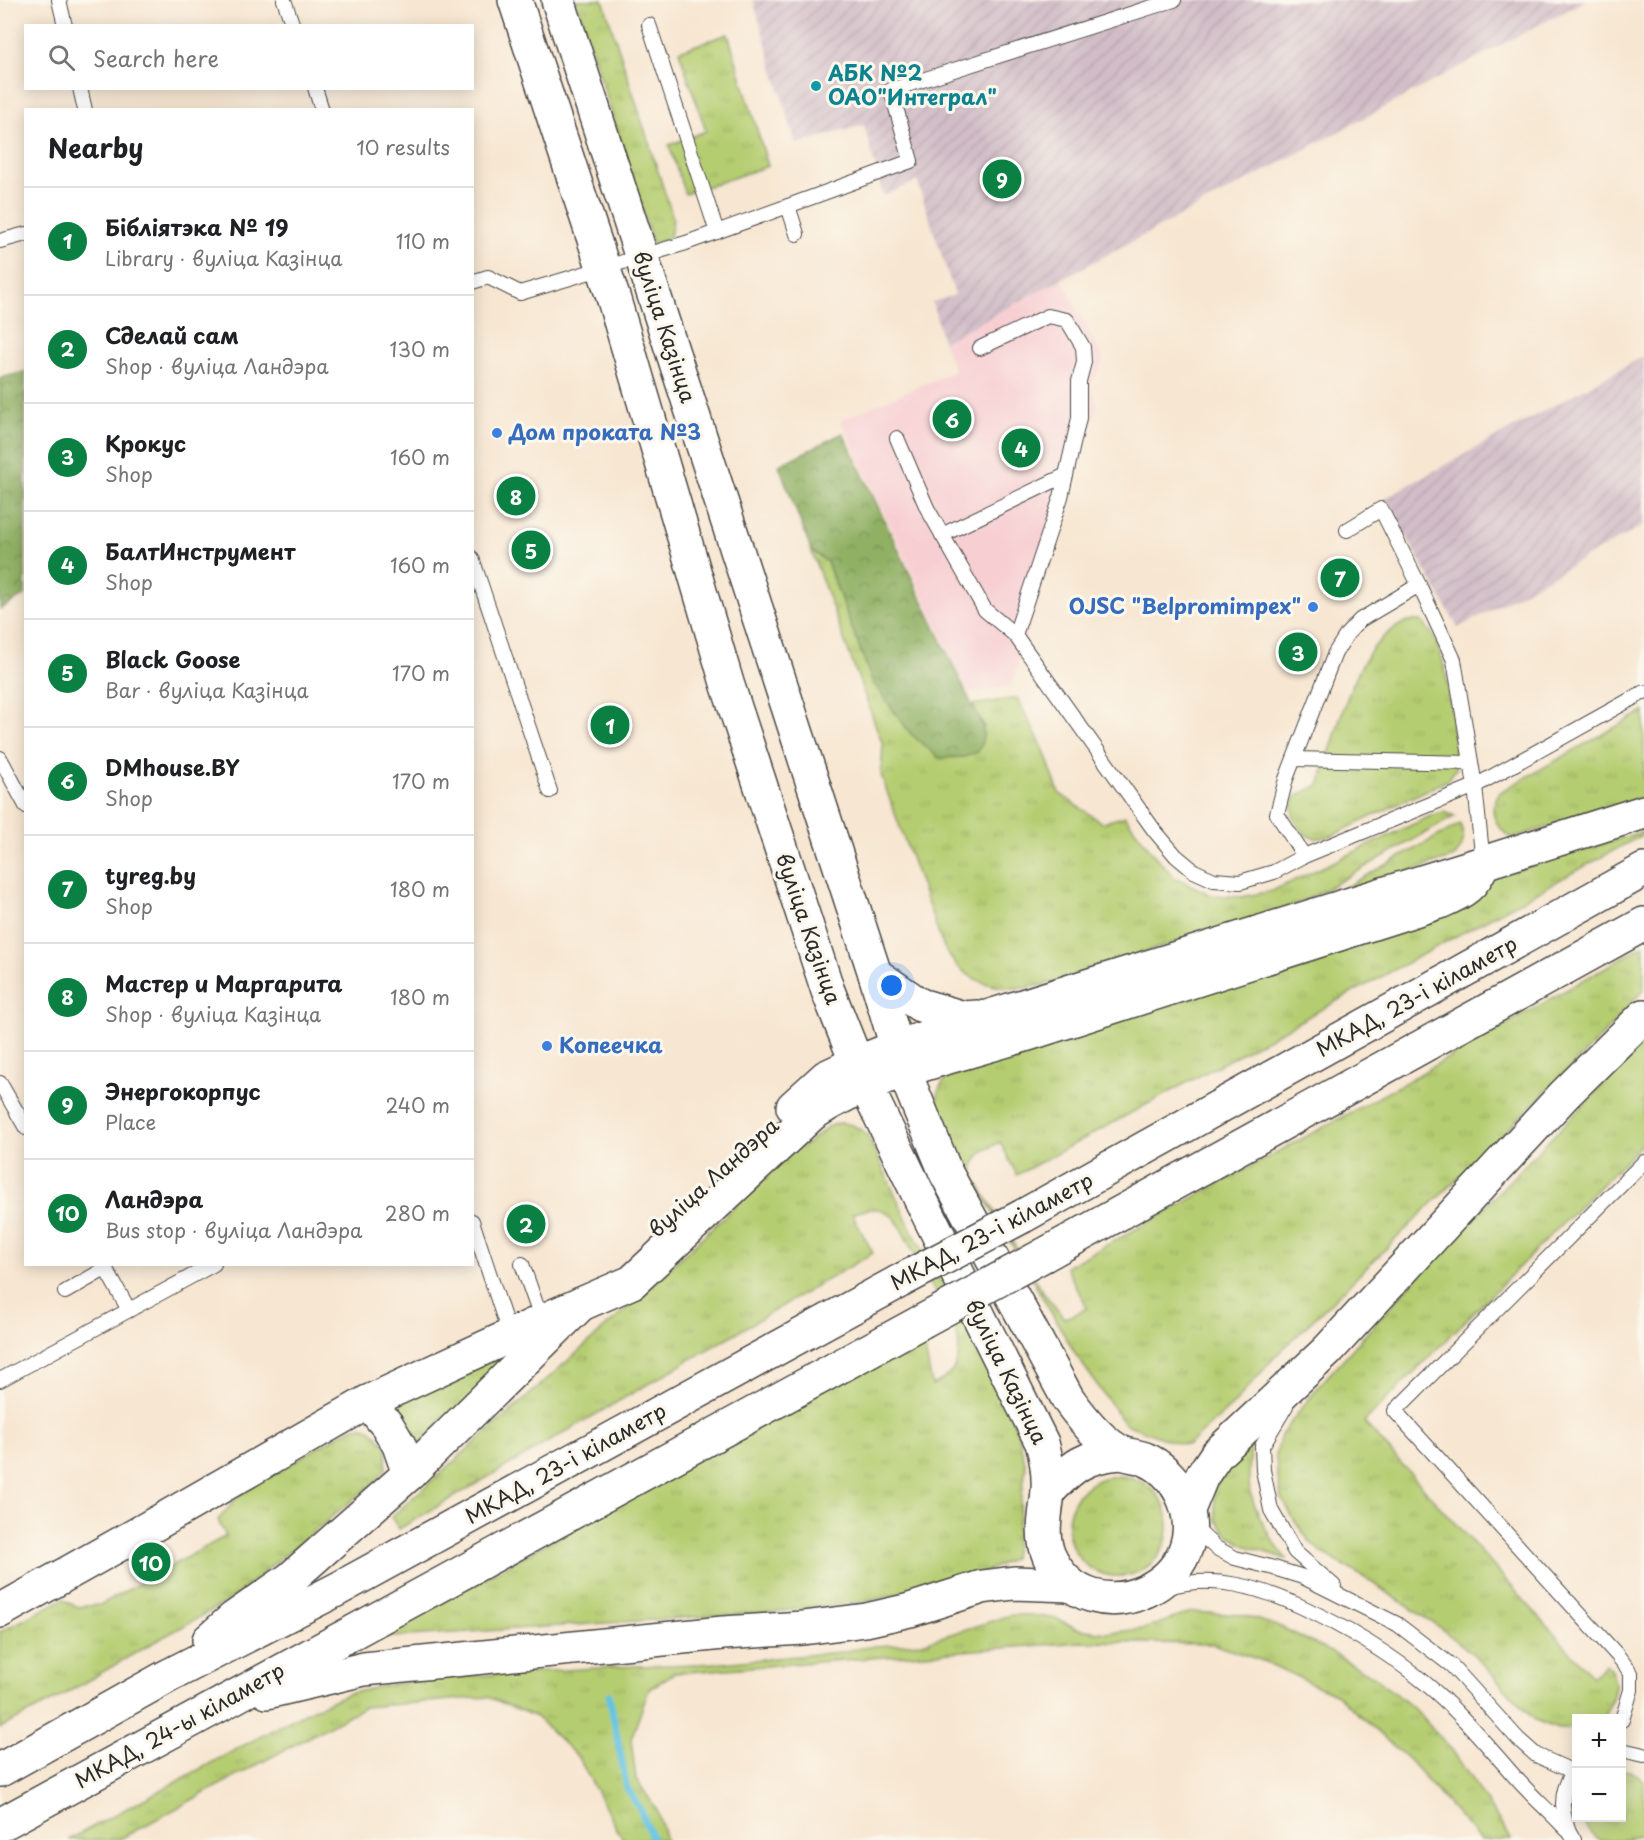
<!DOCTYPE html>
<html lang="en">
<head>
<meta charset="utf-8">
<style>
  :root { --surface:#fff; --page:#f2f2f2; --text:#202124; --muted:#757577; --line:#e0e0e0; --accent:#0b8043 }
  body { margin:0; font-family:"Playpen Sans",sans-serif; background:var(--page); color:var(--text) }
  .controls { position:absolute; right:18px; bottom:18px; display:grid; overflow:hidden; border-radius:0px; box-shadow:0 3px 15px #0003 }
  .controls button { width:54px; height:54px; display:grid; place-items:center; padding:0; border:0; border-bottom:2px solid var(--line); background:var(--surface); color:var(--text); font:30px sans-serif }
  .you { position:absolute; left:892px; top:986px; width:21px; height:21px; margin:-15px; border:4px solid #fff; border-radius:50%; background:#1a73e8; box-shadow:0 0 0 9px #1a73e833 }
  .badge { display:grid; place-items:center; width:39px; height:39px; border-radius:50%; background:var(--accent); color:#fff; font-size:20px; font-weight:700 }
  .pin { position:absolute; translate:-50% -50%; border:3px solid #fff; box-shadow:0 2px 6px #0006 }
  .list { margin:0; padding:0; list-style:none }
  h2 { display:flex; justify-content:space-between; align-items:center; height:78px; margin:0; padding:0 24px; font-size:26px }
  h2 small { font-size:20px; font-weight:400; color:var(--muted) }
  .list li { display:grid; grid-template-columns:39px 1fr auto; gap:18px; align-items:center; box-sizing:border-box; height:108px; padding:0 24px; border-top:2px solid var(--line) }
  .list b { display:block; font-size:22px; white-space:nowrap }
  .list p { margin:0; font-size:20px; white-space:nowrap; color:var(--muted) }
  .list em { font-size:20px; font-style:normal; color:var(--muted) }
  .icon { flex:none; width:33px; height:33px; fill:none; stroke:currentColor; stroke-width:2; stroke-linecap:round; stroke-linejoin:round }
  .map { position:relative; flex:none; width:1644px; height:1840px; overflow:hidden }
  .search { position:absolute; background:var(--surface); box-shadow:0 3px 15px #0003; left:24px; top:24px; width:450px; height:66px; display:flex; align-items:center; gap:15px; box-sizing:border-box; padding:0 21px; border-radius:0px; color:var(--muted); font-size:22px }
  .panel { position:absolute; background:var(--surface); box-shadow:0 3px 15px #0003; left:24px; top:108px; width:450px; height:1158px; border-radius:0px }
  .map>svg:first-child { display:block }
</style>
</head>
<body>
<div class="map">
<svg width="1644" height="1840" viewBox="0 0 1644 1840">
  <defs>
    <pattern id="industrial-furrows" width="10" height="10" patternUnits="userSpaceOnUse" patternTransform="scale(1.5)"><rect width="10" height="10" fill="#d2bdc7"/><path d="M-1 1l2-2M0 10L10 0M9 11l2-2" fill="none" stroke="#b4a3ab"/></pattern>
    <pattern id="grass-tufts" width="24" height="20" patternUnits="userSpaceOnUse" patternTransform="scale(1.5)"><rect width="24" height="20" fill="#b5cd71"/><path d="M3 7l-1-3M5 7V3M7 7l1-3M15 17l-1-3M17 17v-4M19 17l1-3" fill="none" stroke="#9cb062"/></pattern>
    <pattern id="forest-crowns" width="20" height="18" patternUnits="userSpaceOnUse" patternTransform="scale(1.5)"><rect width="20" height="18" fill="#90b063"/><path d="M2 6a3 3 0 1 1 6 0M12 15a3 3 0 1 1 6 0" fill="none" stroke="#768f52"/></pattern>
  </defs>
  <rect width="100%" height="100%" fill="#fbf7ec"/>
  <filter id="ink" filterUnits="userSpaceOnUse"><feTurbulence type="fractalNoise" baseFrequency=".0167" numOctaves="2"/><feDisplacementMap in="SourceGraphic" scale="12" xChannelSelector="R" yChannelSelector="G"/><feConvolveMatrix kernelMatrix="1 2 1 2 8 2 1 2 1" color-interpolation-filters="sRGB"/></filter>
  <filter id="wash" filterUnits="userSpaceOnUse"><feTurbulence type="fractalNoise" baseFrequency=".008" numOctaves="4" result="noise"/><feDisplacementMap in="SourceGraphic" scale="24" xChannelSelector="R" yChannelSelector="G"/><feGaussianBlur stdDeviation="1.35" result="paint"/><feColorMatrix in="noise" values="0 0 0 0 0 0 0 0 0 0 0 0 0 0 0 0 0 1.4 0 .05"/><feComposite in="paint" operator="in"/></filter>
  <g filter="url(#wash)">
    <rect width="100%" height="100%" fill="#f7e6d1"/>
    <polygon fill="#f7cfd3" points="1062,279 1104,360 1090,386 1098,406 1011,686 968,692 841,420 955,371 943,342"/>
    <g fill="url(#industrial-furrows)">
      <polygon points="753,0 1586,0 943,342 932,302 955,295 917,181 883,196 864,125 796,144"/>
      <polygon points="1644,356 1644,525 1458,628 1385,498"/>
    </g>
    <g fill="url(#grass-tufts)" stroke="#707c4e" stroke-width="1.5">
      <polygon points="576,0 603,0 673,218 670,238 653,244"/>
      <polygon points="728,34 768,166 685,194 669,145 706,131 679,51"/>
      <path d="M811,550L827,562L873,683L984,726L972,705L1017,698L1043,748L1059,793L1102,823L1125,816L1154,855L1174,877L1211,895L1241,897L1272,891L1435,814L1445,812L1455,816L1305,901L1043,985C1003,994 960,984 942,943L881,775L883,745Z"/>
      <path d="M1408,621H1421C1452,646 1452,730 1456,769L1448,780L1331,836C1326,837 1320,839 1316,838C1299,838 1285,810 1297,796C1302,792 1313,788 1319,785C1326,764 1333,743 1339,722C1352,682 1367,639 1408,621Z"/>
      <path d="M1644,711V798L1512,838C1494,826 1487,810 1500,792Z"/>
      <path d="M1460,824C1465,836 1464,848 1454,857L1324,899Z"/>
      <path d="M1644,831V834L1017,1175L1000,1142C983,1151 974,1154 973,1175L1042,1291L1064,1318L1076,1314L1087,1308L1066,1267L1401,1085L1644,945V989L1605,1033L1495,1142L1274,1358L1232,1406L1188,1445L1170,1441L1125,1424L1076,1355L941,1123C935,1092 934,1089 958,1067L1489,879Z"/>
      <path d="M1644,1041V1142L1364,1422L1593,1677L1606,1664C1623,1682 1612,1698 1605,1718H1576V1729H1558L1535,1720L1474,1655L1438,1626L1362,1576L1322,1553L1309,1541L1294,1520L1281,1496L1277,1472L1276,1455L1281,1435L1319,1386L1440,1252L1608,1080Z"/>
      <path d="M840,1123C852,1123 859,1128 868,1136L912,1231L1003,1389L1018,1434L1026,1466L1013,1558L973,1578L868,1601L773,1612L377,1638L922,1334L932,1385C957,1375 962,1359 957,1334L898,1223C885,1205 871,1207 852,1214L873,1253L399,1529L391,1517L623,1312L803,1142L806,1145L827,1127Z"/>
      <polygon points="506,1352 509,1362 412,1450 389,1404"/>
      <polygon points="361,1426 370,1429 387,1446 386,1470 372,1484 227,1602 149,1645 49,1703 0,1728 0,1632 63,1599 76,1607 100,1605 226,1536 218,1520 242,1492 351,1428"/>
      <path d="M1251,1442C1251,1453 1248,1475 1249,1484C1253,1512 1270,1537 1286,1559L1244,1545L1226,1533L1216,1519L1214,1489L1234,1449Z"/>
      <circle cx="1118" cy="1526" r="50"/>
      <polygon points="1192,1612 1242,1615 1281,1627 1331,1652 1374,1677 1414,1709 1452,1750 1512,1840 1480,1840 1409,1760 1337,1695 1263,1661 1213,1644 1081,1642 674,1673 649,1689 631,1739 636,1779 657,1810 666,1840 623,1840 578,1757 536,1717 488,1697 364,1707 118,1840 68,1840 304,1713 347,1694 388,1685 426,1679 612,1667 722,1663 840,1652 875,1646 922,1643 1011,1615 1031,1615 1057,1619 1079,1629 1107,1633 1143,1629"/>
      <path d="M1622,1770L1630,1771L1644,1781V1832C1636,1840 1613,1840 1601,1840C1591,1837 1585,1826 1582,1818H1622Z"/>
    </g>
    <g fill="url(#forest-crowns)" stroke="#5e6e47" stroke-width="1.5">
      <polygon points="25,372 25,595 0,609 0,378"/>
      <path d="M843,433L972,705C983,724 988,732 978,752L964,757L939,758L911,734L873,683L827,562L811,550L779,465Z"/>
    </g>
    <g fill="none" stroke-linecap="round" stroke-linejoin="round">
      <polyline stroke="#63c4e1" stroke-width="7" points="609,1695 627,1788 640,1809 653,1840"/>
    </g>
  </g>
  <g filter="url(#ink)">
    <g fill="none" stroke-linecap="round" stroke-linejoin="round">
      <g stroke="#4a4744" stroke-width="16">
        <g id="lane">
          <polyline points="59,0 65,26"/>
          <polyline points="284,0 293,26"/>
          <polyline points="649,25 717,232"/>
          <polyline points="80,88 85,110"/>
          <polyline points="315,88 322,110"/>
          <polyline points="788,206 911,161 891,90 1174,0"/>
          <polyline points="0,241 26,234"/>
          <polyline points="472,282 488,277 520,293 686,243 788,206 797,234"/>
          <polyline points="980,348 1048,316 1067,320 1083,347 1084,362 1079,381 1079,418 1061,497 1015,635"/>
          <polyline points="897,438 927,508 985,610 1015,635 1154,830 1176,856 1194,871 1214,880 1240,882 1274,872 1304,856 1475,786 1483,863"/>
          <polyline points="1347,530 1381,509 1419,585"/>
          <polyline points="942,535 1066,475"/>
          <polyline points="472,558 550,791"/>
          <polyline points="0,758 26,806"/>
          <polyline points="1294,759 1471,763"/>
          <polyline points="1304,856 1277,814 1286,779 1335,653 1347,634 1360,620 1419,585 1454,660 1475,786 1644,692"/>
          <polyline points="0,1083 26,1128"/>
          <polyline points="472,1221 510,1336"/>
          <polyline points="103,1264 129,1310"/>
          <polyline points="522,1264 542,1321"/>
          <polyline points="65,1292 105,1269"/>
          <polyline points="0,1380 214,1264"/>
          <polyline points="1286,1406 1262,1446 1263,1470 1271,1510 1295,1552 1334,1586"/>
          <polyline points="1194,1524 1202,1535 1216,1548 1235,1558 1274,1568 1303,1577 1397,1624 1452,1666 1518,1739 1536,1755 1574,1772"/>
          <path d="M1168,1587C1214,1574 1258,1587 1300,1606C1345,1627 1386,1651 1424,1682C1458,1710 1487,1745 1516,1778C1532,1796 1550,1812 1567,1830"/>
          <polyline points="1622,1720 1631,1690 1631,1673 1618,1656 1395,1411 1644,1162"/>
          <polyline points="1622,1750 1644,1755"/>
          <path d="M1574,1840C1560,1818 1558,1790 1576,1769"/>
        </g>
      </g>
      <g stroke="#4a4744" stroke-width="36">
        <g id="secondary">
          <path d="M515,0L614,300L727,683L828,991L865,1084L923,1204L1042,1443C1047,1460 1049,1475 1048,1492C1046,1513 1040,1535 1049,1556C1090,1645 1224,1580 1181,1493C1173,1478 1160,1465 1145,1459C1138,1456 1129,1456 1123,1453C1102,1444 1081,1417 1068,1399L946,1173L904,1071L875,974L558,0"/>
          <polyline points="875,974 920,1005 964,1018 978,1017"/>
          <polyline points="793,1107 826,1077 856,1063 897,1047 987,1017 1483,863"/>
          <path d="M1048,1492C1072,1466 1086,1455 1122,1453"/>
          <path d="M0,1611L136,1535L368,1402L542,1321L632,1282L812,1114C878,1070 959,1056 1034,1032C1170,989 1306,945 1442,901C1463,892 1474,886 1483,863"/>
        </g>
      </g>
      <g stroke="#4a4744" stroke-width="36">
        <g id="highway">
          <polyline points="1483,863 1644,812"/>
          <polyline points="1023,1216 1644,870"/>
          <polyline points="1044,1255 1644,924"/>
          <polyline points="368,1402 387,1425 399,1445 409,1474"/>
          <polyline points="1188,1510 1202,1476 1217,1454 1327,1351 1564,1095 1644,1016"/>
          <polyline points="209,1640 234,1618 290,1579 409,1474 581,1304"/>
          <polyline points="267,1692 364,1669 723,1633 803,1628 866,1620 910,1610 982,1587 1014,1583 1071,1585"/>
          <polyline points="0,1770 168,1676 338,1589 900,1281"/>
          <polyline points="0,1825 921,1322"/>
        </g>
      </g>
      <use href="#lane" stroke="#fff" stroke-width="14"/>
      <use href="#secondary" stroke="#fff" stroke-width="33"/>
      <use href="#highway" stroke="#fff" stroke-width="33"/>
      <g stroke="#4a4744" stroke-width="36" stroke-linecap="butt">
        <g id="highway-bridge">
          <polyline points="900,1281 1023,1216"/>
          <polyline points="921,1322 1044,1255"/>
        </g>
      </g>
      <use href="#highway-bridge" stroke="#fff" stroke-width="33"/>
    </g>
  </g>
  <circle fill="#0f9aa8" stroke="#fbf7ec" stroke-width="2" cx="816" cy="86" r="6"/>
  <g fill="#3f7fe0" stroke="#fbf7ec" stroke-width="2">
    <circle cx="497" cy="433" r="6"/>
    <circle cx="1313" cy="607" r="6"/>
    <circle cx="547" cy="1046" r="6"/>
  </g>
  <g text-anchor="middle" stroke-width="6" stroke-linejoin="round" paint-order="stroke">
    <g font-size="21" font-weight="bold" fill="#0d838f" stroke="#fbf7ec" text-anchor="start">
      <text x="828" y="81">АБК №2<tspan x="828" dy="24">ОАО"Интеграл"</tspan></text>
    </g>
    <g font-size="21" fill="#2b2b2b" stroke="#fbf7ec">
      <text transform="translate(664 327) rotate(72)" y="7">вуліца Казінца</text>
      <text transform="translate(808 929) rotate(71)" y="7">вуліца Казінца</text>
      <text transform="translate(1417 997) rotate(-29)" y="7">МКАД, 23-і кіламетр</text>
      <text transform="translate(714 1178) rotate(-42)" y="7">вуліца Ландэра</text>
      <text transform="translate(992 1232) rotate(-28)" y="7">МКАД, 23-і кіламетр</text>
      <text transform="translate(1006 1372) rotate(64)" y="7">вуліца Казінца</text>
      <text transform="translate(566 1464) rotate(-29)" y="7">МКАД, 23-і кіламетр</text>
      <text transform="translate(180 1726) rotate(-29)" y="7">МКАД, 24-ы кіламетр</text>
    </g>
    <g font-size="21" font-weight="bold" fill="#366cbe" stroke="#fbf7ec" text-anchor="start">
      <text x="509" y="440">Дом проката №3</text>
      <text x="1301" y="614" text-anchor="end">OJSC "Belpromimpex"</text>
      <text x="559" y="1053">Копеечка</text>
    </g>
  </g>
</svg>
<div class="controls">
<button>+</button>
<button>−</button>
</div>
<div class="you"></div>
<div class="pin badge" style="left:610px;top:725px">1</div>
<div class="pin badge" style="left:526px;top:1224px">2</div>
<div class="pin badge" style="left:1298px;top:652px">3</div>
<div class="pin badge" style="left:1021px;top:448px">4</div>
<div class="pin badge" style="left:531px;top:550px">5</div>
<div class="pin badge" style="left:952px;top:419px">6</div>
<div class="pin badge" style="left:1340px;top:578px">7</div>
<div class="pin badge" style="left:516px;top:496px">8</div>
<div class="pin badge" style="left:1002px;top:179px">9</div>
<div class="pin badge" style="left:151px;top:1562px">10</div>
<div class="search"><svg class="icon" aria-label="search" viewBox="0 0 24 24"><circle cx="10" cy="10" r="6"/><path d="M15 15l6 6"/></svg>Search here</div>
<section class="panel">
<h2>Nearby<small>10 results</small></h2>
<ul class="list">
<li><span class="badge">1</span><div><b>Бібліятэка № 19</b><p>Library · вуліца Казінца</p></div><em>110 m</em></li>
<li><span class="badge">2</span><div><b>Сделай сам</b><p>Shop · вуліца Ландэра</p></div><em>130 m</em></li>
<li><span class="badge">3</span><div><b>Крокус</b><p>Shop</p></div><em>160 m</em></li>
<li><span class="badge">4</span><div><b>БалтИнструмент</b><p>Shop</p></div><em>160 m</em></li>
<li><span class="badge">5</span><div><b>Black Goose</b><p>Bar · вуліца Казінца</p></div><em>170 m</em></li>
<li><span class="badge">6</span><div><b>DMhouse.BY</b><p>Shop</p></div><em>170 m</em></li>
<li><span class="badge">7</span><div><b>tyreg.by</b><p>Shop</p></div><em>180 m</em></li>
<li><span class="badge">8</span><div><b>Мастер и Маргарита</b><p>Shop · вуліца Казінца</p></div><em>180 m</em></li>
<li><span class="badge">9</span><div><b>Энергокорпус</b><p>Place</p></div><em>240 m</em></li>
<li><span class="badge">10</span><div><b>Ландэра</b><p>Bus stop · вуліца Ландэра</p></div><em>280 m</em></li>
</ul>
</section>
</div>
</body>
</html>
